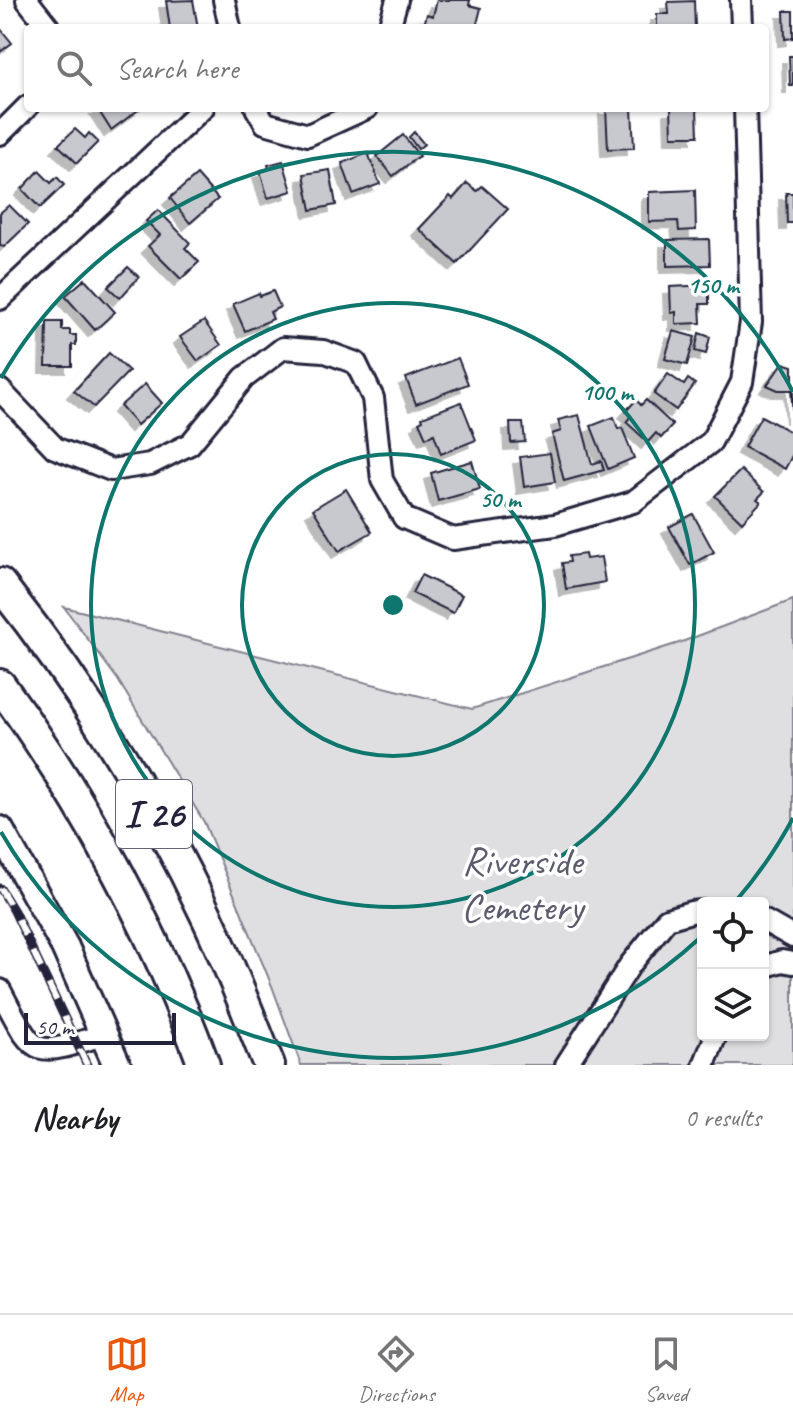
<!DOCTYPE html>
<html lang="en">
<head>
<meta charset="utf-8">
<style>
  :root { --surface:#fff; --page:#f6f6f6; --text:#202124; --muted:#757577; --line:#e0e0e0; --accent:#ea580c }
  body { margin:0; font-family:Caveat,sans-serif; background:var(--page); color:var(--text) }
  .controls { position:absolute; right:24px; bottom:24px; display:grid; overflow:hidden; border-radius:8px; box-shadow:0 2px 6px #0004 }
  .controls button { width:72px; height:72px; display:grid; place-items:center; padding:0; border:0; border-bottom:2px solid var(--line); background:var(--surface); color:var(--text); font:40px sans-serif }
  .scale { position:absolute; left:24px; bottom:20px; width:152px; box-sizing:border-box; padding-left:8px; border:4px solid #22223b; border-top:0; font-size:22px; line-height:28px; white-space:nowrap; color:#22223b; -webkit-text-stroke:6px #fff; paint-order:stroke }
  .list { margin:0; padding:0; list-style:none }
  h2 { display:flex; justify-content:space-between; align-items:center; height:104px; margin:0; padding:0 32px; font-size:34px }
  h2 small { font-size:26px; font-weight:400; color:var(--muted) }
  .icon { flex:none; width:44px; height:44px; fill:none; stroke:currentColor; stroke-width:2; stroke-linecap:round; stroke-linejoin:round }
  .map { position:relative; flex:none; width:793px; height:1065px; overflow:hidden }
  .search { position:absolute; background:var(--surface); box-shadow:0 2px 6px #0004; left:24px; right:24px; top:24px; height:88px; display:flex; align-items:center; gap:20px; box-sizing:border-box; padding:0 28px; border-radius:8px; color:var(--muted); font-size:30px }
  .sheet { height:248px; background:var(--surface) }
  nav { display:flex; justify-content:space-around; align-items:center; box-sizing:border-box; height:112px; border-top:2px solid var(--line); background:var(--surface); font-size:22px; color:var(--muted) }
  nav a { display:grid; justify-items:center; gap:4px }
  nav .on { color:var(--accent) }
  .map>svg:first-child { display:block }
</style>
</head>
<body>
<div class="map">
<svg width="793" height="1065" viewBox="0 0 793 1065">
  <defs>
    <filter id="shadow"><feDropShadow dx="-7" dy="7" stdDeviation="0" flood-color="#0004"/></filter>
  </defs>
  <rect width="100%" height="100%" fill="#fff"/>
  <filter id="ink" filterUnits="userSpaceOnUse"><feTurbulence type="fractalNoise" baseFrequency=".0125" numOctaves="2"/><feDisplacementMap in="SourceGraphic" scale="16" xChannelSelector="R" yChannelSelector="G"/><feConvolveMatrix kernelMatrix="1 2 1 2 8 2 1 2 1" color-interpolation-filters="sRGB"/></filter>
  <g filter="url(#ink)">
    <path fill="#dfdfe2" stroke="#80808e" stroke-width="2" fill-rule="evenodd" d="M793,600V1065H301L272,986L204,822L118,680L64,607L472,709L679,643ZM703,903H763V1035H703Z"/>
    <g fill="#c8c8cf" stroke="#22223b" stroke-width="2" filter="url(#shadow)">
      <polygon points="193,0 198,28 170,28 166,1"/>
      <polygon points="437,0 470,0 469,5 481,8 476,28 423,28 427,14 433,16"/>
      <polygon points="694,1 695,28 657,28 657,14 669,14 668,2"/>
      <polygon points="784,11 793,11 793,38 785,39"/>
      <polygon points="0,28 12,43 0,52"/>
      <polygon points="789,56 793,56 793,86 790,86"/>
      <polygon points="97,108 141,108 111,130"/>
      <polygon points="606,108 632,108 634,148 608,149"/>
      <polygon points="671,108 697,108 698,136 672,136"/>
      <polygon points="75,129 85,138 89,133 98,142 77,163 58,145"/>
      <polygon points="414,132 424,144 418,149 409,137"/>
      <polygon points="403,135 419,156 393,176 377,156"/>
      <polygon points="368,153 380,184 353,194 342,163"/>
      <polygon points="283,161 292,191 268,198 260,171 269,169 268,165"/>
      <polygon points="330,170 336,205 311,210 304,174"/>
      <polygon points="39,171 51,183 57,177 64,185 40,208 22,189"/>
      <polygon points="197,175 218,199 190,223 170,198"/>
      <polygon points="467,183 477,191 482,186 508,209 457,264 419,229 450,196 453,199"/>
      <polygon points="695,190 696,230 679,231 678,221 649,222 649,192"/>
      <polygon points="786,193 793,193 793,223 787,223"/>
      <polygon points="9,205 28,224 4,247 0,246 0,213"/>
      <polygon points="158,210 190,243 185,248 199,262 181,279 148,246 160,235 146,221"/>
      <polygon points="709,239 710,265 667,266 667,240"/>
      <polygon points="128,267 139,277 120,298 108,287"/>
      <polygon points="85,279 115,312 95,330 65,296"/>
      <polygon points="709,285 709,304 700,304 701,323 676,324 676,312 671,313 670,287"/>
      <polygon points="273,291 280,307 270,312 273,319 245,331 233,304 259,293 260,296"/>
      <polygon points="204,321 221,345 198,361 180,337"/>
      <polygon points="47,322 62,322 62,330 70,330 70,335 76,335 76,345 72,345 72,366 46,366"/>
      <polygon points="673,331 695,337 687,365 665,359"/>
      <polygon points="699,333 710,337 706,354 695,351"/>
      <polygon points="109,353 129,371 94,407 74,391"/>
      <polygon points="458,358 468,384 416,404 406,378"/>
      <polygon points="783,363 793,366 793,417 791,390 778,390 767,385"/>
      <polygon points="668,374 684,385 688,379 695,384 676,410 654,394"/>
      <polygon points="145,384 162,403 137,425 120,406"/>
      <polygon points="636,400 641,405 646,400 673,425 661,438 656,433 648,442 626,422 631,416 626,411"/>
      <polygon points="461,402 476,440 441,454 434,434 426,438 419,422 423,420 422,417"/>
      <polygon points="579,415 592,464 601,461 604,470 564,481 552,434 561,431 558,420"/>
      <polygon points="761,416 793,433 793,454 785,469 744,447"/>
      <polygon points="614,417 618,429 622,428 634,458 608,469 591,426"/>
      <polygon points="510,423 523,423 525,442 511,443"/>
      <polygon points="550,453 555,482 524,487 520,457"/>
      <polygon points="472,461 480,489 438,501 431,473"/>
      <polygon points="741,470 764,492 757,499 761,502 742,522 715,496"/>
      <polygon points="346,489 372,532 339,551 313,509"/>
      <polygon points="693,514 714,552 690,565 669,527"/>
      <polygon points="585,554 586,559 601,557 605,582 566,589 562,563 570,562 569,556"/>
      <polygon points="421,575 462,595 453,613 412,593"/>
    </g>
    <g fill="none" stroke-linecap="round" stroke-linejoin="round">
      <g stroke="#22223b" stroke-width="26">
        <g id="minor">
          <polyline points="27,0 49,28"/>
          <polyline points="224,0 230,28"/>
          <polyline points="741,0 742,28"/>
          <polyline points="389,28 397,0"/>
          <polyline points="256,108 265,123 308,135 367,108"/>
          <polyline points="0,134 28,106"/>
          <polyline points="0,299 203,108"/>
          <polyline points="0,390 55,448 111,470 150,464 190,444 244,378 283,348 323,351 356,363 373,398 382,480 404,518 453,539 555,525 633,502 711,442 742,382 751,322 745,108"/>
          <polyline points="763,920 793,937"/>
          <polyline points="763,967 782,961 793,963"/>
          <path d="M0,990C35,1056 30,1060 104,1034"/>
          <polyline points="566,1065 630,965 667,919 691,912 703,911"/>
          <polyline points="704,1065 716,1035"/>
        </g>
      </g>
      <g stroke="#22223b" stroke-width="32">
        <polyline id="major" points="0,830 65,947 117,1065"/>
      </g>
      <g stroke="#22223b" stroke-width="36">
        <g id="highway">
          <path d="M0,584C82,687 152,800 208,919C230,966 249,1016 269,1065"/>
          <path d="M0,685C84,800 155,931 204,1065"/>
        </g>
      </g>
      <use href="#minor" stroke="#fff" stroke-width="20"/>
      <use href="#major" stroke="#fff" stroke-width="26"/>
      <use href="#highway" stroke="#fff" stroke-width="30"/>
      <g stroke="#22223b" stroke-width="9">
        <polyline id="rail" points="0,888 14,911 87,1065"/>
      </g>
      <use href="#rail" stroke="#fff" stroke-width="6" stroke-dasharray="18" stroke-linecap="butt"/>
    </g>
  </g>
  <g fill="none" stroke="#0f766e" stroke-width="4">
    <circle cx="393" cy="605" r="151"/>
    <circle cx="393" cy="605" r="302"/>
    <path d="M793 818A453 453 0 0 1 735 902M702 936A453 453 0 0 1 1 832M1 378A453 453 0 0 1 793 392"/>
  </g>
  <g text-anchor="middle" stroke-width="7" stroke-linejoin="round" paint-order="stroke">
    <rect fill="#fff" stroke="#646476" stroke-width="2" x="116" y="780" width="76" height="68" rx="6"/>
    <g font-size="38" font-weight="bold" fill="#22223b">
      <text x="154" y="827">I 26</text>
    </g>
    <g font-size="40" fill="#5b5b6d" stroke="#fff">
      <text x="522" y="874">Riverside<tspan x="522" dy="46">Cemetery</tspan></text>
    </g>
  </g>
  <circle cx="393" cy="605" r="12" fill="#0f766e" stroke="#fff" stroke-width="4"/>
  <g font-size="24" text-anchor="middle" font-weight="bold" fill="#0f766e" stroke="#fff" stroke-width="7" stroke-linejoin="round" paint-order="stroke">
    <text x="713" y="293">150 m</text>
    <text x="607" y="400">100 m</text>
    <text x="500" y="507">50 m</text>
  </g>
</svg>
<div class="controls">
<button><svg class="icon" aria-label="locate" viewBox="0 0 24 24"><circle cx="12" cy="12" r="6"/><path d="M12 2v4M12 18v4M2 12h4M18 12h4"/></svg></button>
<button><svg class="icon" aria-label="layers" viewBox="0 0 24 24"><path d="M12 4l9 5-9 5-9-5zM3 14l9 5 9-5"/></svg></button>
</div>
<div class="scale">50 m</div>
<div class="search"><svg class="icon" aria-label="search" viewBox="0 0 24 24"><circle cx="10" cy="10" r="6"/><path d="M15 15l6 6"/></svg>Search here</div>
</div>
<section class="sheet">
<h2>Nearby<small>0 results</small></h2>
<ul class="list">
</ul>
</section>
<nav>
<a class="on"><svg class="icon" aria-label="map" viewBox="0 0 24 24"><path d="M3 6l6-2 6 2 6-2v14l-6 2-6-2-6 2zM9 4v14M15 6v14"/></svg>Map</a>
<a><svg class="icon" aria-label="directions" viewBox="0 0 24 24"><path d="M12 3l9 9-9 9-9-9zM9 14v-3h6M13 9l2 2-2 2"/></svg>Directions</a>
<a><svg class="icon" aria-label="saved" viewBox="0 0 24 24"><path d="M7 4h10v16l-5-4-5 4z"/></svg>Saved</a>
</nav>
</body>
</html>
